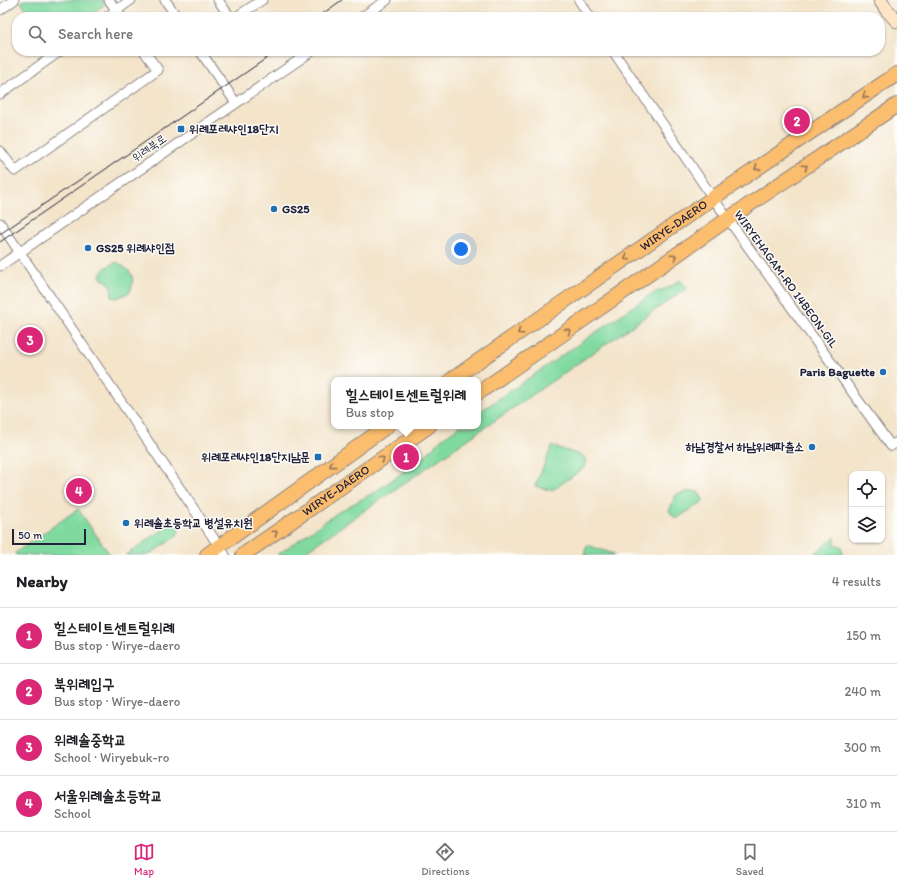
<!DOCTYPE html>
<html lang="en">
<head>
<meta charset="utf-8">
<style>
  :root { --surface:#fff; --page:#f2f2f2; --text:#202124; --muted:#757577; --line:#e0e0e0; --accent:#db2777 }
  body { margin:0; font-family:Itim,"Poor Story",sans-serif; background:var(--page); color:var(--text) }
  .controls { position:absolute; right:12px; bottom:12px; display:grid; overflow:hidden; border-radius:8px; box-shadow:0 1px 3px #0004 }
  .controls button { width:36px; height:36px; display:grid; place-items:center; padding:0; border:0; border-bottom:1px solid var(--line); background:var(--surface); color:var(--text); font:20px sans-serif }
  .scale { position:absolute; left:12px; bottom:10px; width:74px; box-sizing:border-box; padding-left:4px; border:2px solid #22223b; border-top:0; font-size:11px; line-height:14px; white-space:nowrap; color:#22223b; -webkit-text-stroke:3px #fdfcf7; paint-order:stroke }
  .you { position:absolute; left:461px; top:249px; width:14px; height:14px; margin:-10px; border:3px solid #fff; border-radius:50%; background:#1a73e8; box-shadow:0 0 0 6px #1a73e833 }
  .badge { display:grid; place-items:center; width:26px; height:26px; border-radius:50%; background:var(--accent); color:#fff; font-size:13px; font-weight:700 }
  .pin { position:absolute; translate:-50% -50%; border:2px solid #fff; box-shadow:0 1px 4px #0006 }
  .popup { position:absolute; left:331px; top:377px; width:150px; height:52px; box-sizing:border-box; display:grid; place-content:center; border-radius:8px; background:var(--surface); filter:drop-shadow(0 1px 3px #0005); font-size:13px; white-space:nowrap; color:var(--muted) }
  .popup b { font-size:15px; color:var(--text) }
  .popup::after { content:''; position:absolute; left:50%; top:100%; margin-left:-8px; border:8px solid transparent; border-top-color:var(--surface) }
  .list { margin:0; padding:0; list-style:none }
  h2 { display:flex; justify-content:space-between; align-items:center; height:52px; margin:0; padding:0 16px; font-size:17px }
  h2 small { font-size:13px; font-weight:400; color:var(--muted) }
  .list li { display:grid; grid-template-columns:26px 1fr auto; gap:12px; align-items:center; box-sizing:border-box; height:56px; padding:0 16px; border-top:1px solid var(--line) }
  .list b { display:block; font-size:15px; white-space:nowrap }
  .list p { margin:0; font-size:13px; white-space:nowrap; color:var(--muted) }
  .list em { font-size:13px; font-style:normal; color:var(--muted) }
  .icon { flex:none; width:22px; height:22px; fill:none; stroke:currentColor; stroke-width:2; stroke-linecap:round; stroke-linejoin:round }
  .map { position:relative; flex:none; width:897px; height:555px; overflow:hidden }
  .search { position:absolute; background:var(--surface); box-shadow:0 1px 3px #0004; left:12px; right:12px; top:12px; height:44px; display:flex; align-items:center; gap:10px; box-sizing:border-box; padding:0 14px; border-radius:16px; color:var(--muted); font-size:15px }
  .sheet { height:276px; background:var(--surface) }
  nav { display:flex; justify-content:space-around; align-items:center; box-sizing:border-box; height:56px; border-top:1px solid var(--line); background:var(--surface); font-size:11px; color:var(--muted) }
  nav a { display:grid; justify-items:center; gap:2px }
  nav .on { color:var(--accent) }
  .map>svg:first-child { display:block }
</style>
</head>
<body>
<div class="map">
<svg width="897" height="555" viewBox="0 0 897 555">
  <rect width="100%" height="100%" fill="#fdfcf7"/>
  <filter id="ink" filterUnits="userSpaceOnUse"><feTurbulence type="fractalNoise" baseFrequency=".025" numOctaves="2"/><feDisplacementMap in="SourceGraphic" scale="8" xChannelSelector="R" yChannelSelector="G"/><feConvolveMatrix kernelMatrix="1 2 1 2 8 2 1 2 1" color-interpolation-filters="sRGB"/></filter>
  <filter id="wash" filterUnits="userSpaceOnUse"><feTurbulence type="fractalNoise" baseFrequency=".012" numOctaves="4" result="noise"/><feDisplacementMap in="SourceGraphic" scale="16" xChannelSelector="R" yChannelSelector="G"/><feGaussianBlur stdDeviation="0.9" result="paint"/><feColorMatrix in="noise" values="0 0 0 0 0 0 0 0 0 0 0 0 0 0 0 0 0 1.4 0 .05"/><feComposite in="paint" operator="in"/></filter>
  <g filter="url(#wash)">
    <rect width="100%" height="100%" fill="#f3e4ca"/>
    <g fill="#80daa0" stroke="#517e6e">
      <polygon points="24,0 104,0 104,5 87,17 32,17 21,2"/>
      <path d="M117,262C131,272 136,274 130,292L117,298L112,297L111,287L107,281L102,279L100,275C102,269 111,264 117,262Z"/>
      <polygon points="680,280 687,288 300,555 277,555 340,511 375,492 423,458 441,439 460,426 478,426 478,413 653,293 668,288"/>
      <polygon points="552,446 583,456 586,460 584,468 554,489 548,490 535,486"/>
      <polygon points="693,491 698,492 704,501 676,519 669,511 676,495 685,492"/>
      <polygon points="78,509 110,555 16,555 15,553"/>
      <polygon points="177,520 180,524 177,536 149,555 126,555"/>
      <polygon points="835,537 835,546 838,545 842,547 843,555 813,555"/>
      <polygon points="587,545 617,555 584,555"/>
    </g>
  </g>
  <g filter="url(#ink)">
    <g fill="none" stroke-linecap="round" stroke-linejoin="round">
      <g stroke="#8a8382" stroke-width="11">
        <g id="street">
          <polyline points="109,0 121,17"/>
          <polyline points="165,0 177,17"/>
          <polyline points="218,0 230,17"/>
          <polyline points="579,0 590,17"/>
          <polyline points="0,10 14,0"/>
          <polyline points="107,17 131,0"/>
          <polyline points="236,17 262,0"/>
          <polyline points="362,17 387,0"/>
          <polyline points="200,51 236,103"/>
          <polyline points="613,51 713,198 891,446 897,442"/>
          <polyline points="0,94 60,51"/>
          <polyline points="0,151 15,171 158,70 144,51"/>
          <polyline points="0,223 225,555"/>
          <polyline points="0,266 312,51"/>
        </g>
      </g>
      <g stroke="#8a8382" stroke-width="15">
        <polyline id="secondary" points="880,0 886,9 897,21"/>
      </g>
      <g stroke="#8a8382" stroke-width="16">
        <g id="primary">
          <path id="s1" d="M451,380L713,198L897,74"/>
          <polyline points="478,393 728,219 897,105"/>
          <polyline points="207,555 387,426"/>
          <path id="s2" d="M243,555L429,426"/>
        </g>
      </g>
      <use href="#street" stroke="#fff" stroke-width="9"/>
      <use href="#secondary" stroke="#fde5c5" stroke-width="13"/>
      <use href="#primary" stroke="#fbbd6e" stroke-width="14"/>
      <g stroke="#22223b" stroke-width="1">
        <polyline points="318,17 342,0"/>
        <polyline points="0,234 91,172"/>
        <polyline points="0,242 277,51"/>
      </g>
    </g>
    <defs><path id="oneway-chevron" d="M-2-3.5L2.5 0L-2 3.5" fill="none" stroke-width="1.6" stroke-linecap="round" stroke-linejoin="round"/></defs>
    <g stroke="#8e7054">
      <use href="#oneway-chevron" transform="translate(865 96) rotate(146)"/>
      <use href="#oneway-chevron" transform="translate(805 167) rotate(-34)"/>
      <use href="#oneway-chevron" transform="translate(757 168) rotate(146)"/>
      <use href="#oneway-chevron" transform="translate(674 257) rotate(-35)"/>
      <use href="#oneway-chevron" transform="translate(627 258) rotate(145)"/>
      <use href="#oneway-chevron" transform="translate(568 331) rotate(-35)"/>
      <use href="#oneway-chevron" transform="translate(520 332) rotate(145)"/>
      <use href="#oneway-chevron" transform="translate(382 459) rotate(-35)"/>
      <use href="#oneway-chevron" transform="translate(332 465) rotate(144)"/>
      <use href="#oneway-chevron" transform="translate(275 533) rotate(-35)"/>
    </g>
  </g>
  <g fill="#1f6fb2" stroke="#fdfcf7" stroke-width="1.5">
    <rect x="177" y="125" width="8" height="8" rx="2"/>
    <circle cx="274" cy="209" r="4"/>
    <circle cx="88" cy="248" r="4"/>
    <circle cx="883" cy="372" r="4"/>
    <circle cx="812" cy="447" r="4"/>
    <rect x="314" y="453" width="8" height="8" rx="2"/>
    <circle cx="126" cy="523" r="4"/>
  </g>
  <g text-anchor="middle" stroke-width="3" stroke-linejoin="round" paint-order="stroke">
    <g font-size="12" font-weight="bold" fill="#22223b" stroke="#fdfcf7" text-anchor="start">
      <text x="189" y="133">위례포레샤인18단지</text>
      <text x="282" y="213">GS25</text>
      <text x="96" y="252">GS25 위례샤인점</text>
      <text x="875" y="376" text-anchor="end">Paris Baguette</text>
      <text x="804" y="451" text-anchor="end">하남경찰서 하남위례파출소</text>
      <text x="310" y="461" text-anchor="end">위례포레샤인18단지남문</text>
      <text x="134" y="527">위례솔초등학교 병설유치원</text>
    </g>
    <g font-size="12" fill="#22223b" stroke="#fdfcf7">
      <text transform="translate(149 148) rotate(-35)" y="4">위례북로</text>
      <text dy="4" stroke="none"><textPath href="#s1" startOffset="271">WIRYE-DAERO</textPath></text>
      <text transform="translate(786 279) rotate(54)" y="4">WIRYEHAGAM-RO 14BEON-GIL</text>
      <text dy="4" stroke="none"><textPath href="#s2" startOffset="113">WIRYE-DAERO</textPath></text>
    </g>
  </g>
</svg>
<div class="controls">
<button><svg class="icon" aria-label="locate" viewBox="0 0 24 24"><circle cx="12" cy="12" r="6"/><path d="M12 2v4M12 18v4M2 12h4M18 12h4"/></svg></button>
<button><svg class="icon" aria-label="layers" viewBox="0 0 24 24"><path d="M12 4l9 5-9 5-9-5zM3 14l9 5 9-5"/></svg></button>
</div>
<div class="scale">50 m</div>
<div class="you"></div>
<div class="pin badge" style="left:406px;top:457px">1</div>
<div class="popup"><b>힐스테이트센트럴위례</b>Bus stop</div>
<div class="pin badge" style="left:797px;top:121px">2</div>
<div class="pin badge" style="left:30px;top:340px">3</div>
<div class="pin badge" style="left:79px;top:491px">4</div>
<div class="search"><svg class="icon" aria-label="search" viewBox="0 0 24 24"><circle cx="10" cy="10" r="6"/><path d="M15 15l6 6"/></svg>Search here</div>
</div>
<section class="sheet">
<h2>Nearby<small>4 results</small></h2>
<ul class="list">
<li><span class="badge">1</span><div><b>힐스테이트센트럴위례</b><p>Bus stop · Wirye-daero</p></div><em>150 m</em></li>
<li><span class="badge">2</span><div><b>북위례입구</b><p>Bus stop · Wirye-daero</p></div><em>240 m</em></li>
<li><span class="badge">3</span><div><b>위례솔중학교</b><p>School · Wiryebuk-ro</p></div><em>300 m</em></li>
<li><span class="badge">4</span><div><b>서울위례솔초등학교</b><p>School</p></div><em>310 m</em></li>
</ul>
</section>
<nav>
<a class="on"><svg class="icon" aria-label="map" viewBox="0 0 24 24"><path d="M3 6l6-2 6 2 6-2v14l-6 2-6-2-6 2zM9 4v14M15 6v14"/></svg>Map</a>
<a><svg class="icon" aria-label="directions" viewBox="0 0 24 24"><path d="M12 3l9 9-9 9-9-9zM9 14v-3h6M13 9l2 2-2 2"/></svg>Directions</a>
<a><svg class="icon" aria-label="saved" viewBox="0 0 24 24"><path d="M7 4h10v16l-5-4-5 4z"/></svg>Saved</a>
</nav>
</body>
</html>
